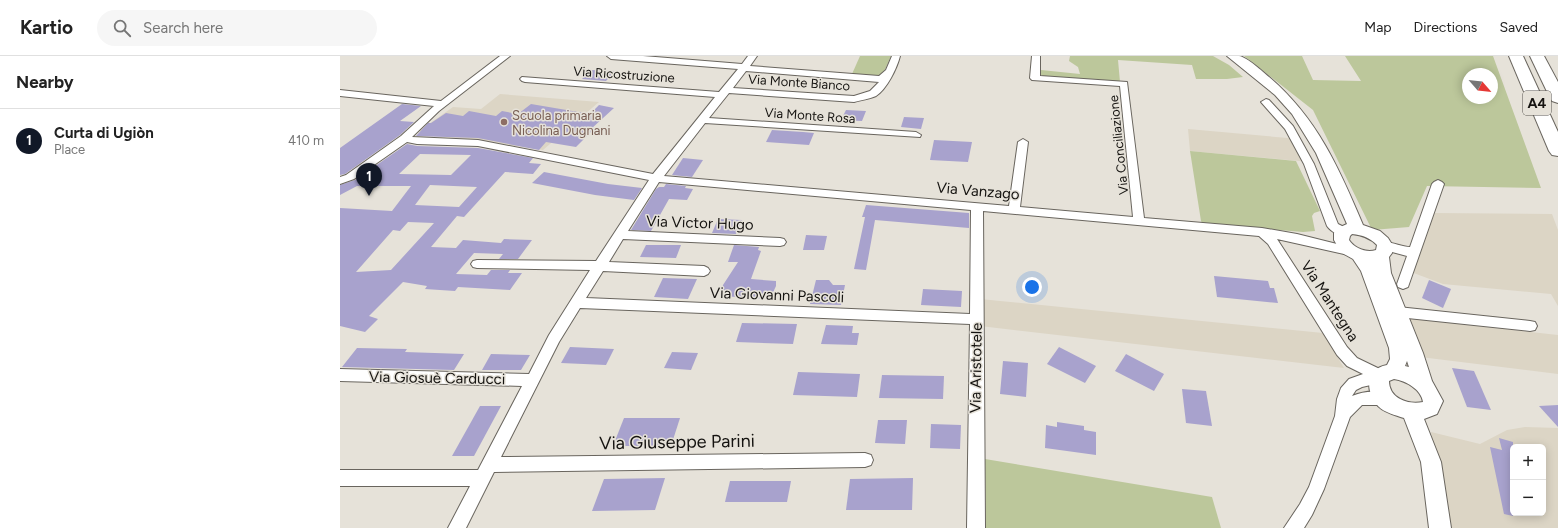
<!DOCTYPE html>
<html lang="en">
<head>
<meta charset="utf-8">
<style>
  :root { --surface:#fff; --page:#f6f6f6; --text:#222; --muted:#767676; --line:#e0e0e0; --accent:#111827 }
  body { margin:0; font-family:Figtree,sans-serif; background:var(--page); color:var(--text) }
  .controls { position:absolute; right:12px; bottom:12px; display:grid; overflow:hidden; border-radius:6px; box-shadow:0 2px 10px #0003 }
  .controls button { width:36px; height:36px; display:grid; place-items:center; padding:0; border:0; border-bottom:1px solid var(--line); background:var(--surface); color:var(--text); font:20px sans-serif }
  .compass { position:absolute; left:1122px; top:12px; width:36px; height:36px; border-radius:50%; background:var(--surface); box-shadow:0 2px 10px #0003; rotate:118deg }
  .you { position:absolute; left:692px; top:231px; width:14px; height:14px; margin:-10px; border:3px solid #fff; border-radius:50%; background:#1a73e8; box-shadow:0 0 0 6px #1a73e833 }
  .badge { display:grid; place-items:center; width:26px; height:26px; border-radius:50%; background:var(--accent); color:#fff; font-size:13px; font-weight:700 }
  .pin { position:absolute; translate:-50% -33px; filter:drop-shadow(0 1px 2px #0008) }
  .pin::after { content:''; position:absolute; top:21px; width:14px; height:12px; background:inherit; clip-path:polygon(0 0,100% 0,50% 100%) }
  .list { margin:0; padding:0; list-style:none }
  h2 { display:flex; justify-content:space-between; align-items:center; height:52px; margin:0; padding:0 16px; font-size:17px }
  h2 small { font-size:13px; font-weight:400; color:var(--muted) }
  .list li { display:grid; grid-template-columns:26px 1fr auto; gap:12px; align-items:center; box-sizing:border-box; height:64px; padding:0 16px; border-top:1px solid var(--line) }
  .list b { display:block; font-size:15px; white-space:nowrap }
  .list p { margin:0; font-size:13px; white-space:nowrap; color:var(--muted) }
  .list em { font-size:13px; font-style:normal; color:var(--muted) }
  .icon { flex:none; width:22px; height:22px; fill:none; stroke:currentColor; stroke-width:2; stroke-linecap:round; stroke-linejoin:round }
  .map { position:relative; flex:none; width:1218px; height:472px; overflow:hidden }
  header { display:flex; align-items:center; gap:24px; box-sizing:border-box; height:56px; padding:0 20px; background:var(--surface); border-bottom:1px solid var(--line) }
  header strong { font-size:19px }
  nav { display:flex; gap:22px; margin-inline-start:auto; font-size:14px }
  .search { width:280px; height:36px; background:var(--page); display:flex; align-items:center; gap:10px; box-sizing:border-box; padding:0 14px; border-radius:22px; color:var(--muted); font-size:15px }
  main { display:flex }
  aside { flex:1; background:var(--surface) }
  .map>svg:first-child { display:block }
</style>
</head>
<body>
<header>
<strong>Kartio</strong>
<div class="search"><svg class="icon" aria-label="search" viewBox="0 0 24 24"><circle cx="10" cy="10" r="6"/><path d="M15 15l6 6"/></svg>Search here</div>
<nav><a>Map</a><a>Directions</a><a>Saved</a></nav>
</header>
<main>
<aside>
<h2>Nearby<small></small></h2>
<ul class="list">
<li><span class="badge">1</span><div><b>Curta di Ugiòn</b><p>Place</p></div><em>410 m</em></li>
</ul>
</aside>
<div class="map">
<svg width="1218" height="472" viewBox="0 0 1218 472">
  <rect width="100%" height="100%" fill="#e6e2d9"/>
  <g fill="#dcd5c5" fill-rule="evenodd">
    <polygon points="160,38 259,46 203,94 144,85 107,81 79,75 113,51 141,53"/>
    <polygon points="848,73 959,83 970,106 850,95"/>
    <polygon points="1094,157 1212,158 1218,174 1218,250 1211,238 1103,228 1071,216 1086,182"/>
    <polygon points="640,243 983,277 1004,312 640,270"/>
    <polygon points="1057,261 1218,279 1218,318 1072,300"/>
    <path d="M1185,371L1218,372V472H1107L1091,376L1140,388L1167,374ZM1173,391H1203V457H1173Z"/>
  </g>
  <g fill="#bcc79b" fill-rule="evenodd">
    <polygon points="520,0 551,0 543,18 539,20 512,18"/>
    <polygon points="730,0 873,0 889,9 903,21 887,23 856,23 852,9 778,4 780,26 702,20 700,18 701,14 740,18 738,11 729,5"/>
    <path d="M904,0H962L973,24L1021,25L1005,0H1153L1201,132L1087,130L1069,171L1032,174L973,54ZM1128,18H1152V42H1128Z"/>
    <polygon points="850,95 956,105 980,155 974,157 972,160 975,175 963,176 863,168 861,165"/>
    <polygon points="645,403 872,441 881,472 646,472"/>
  </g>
  <g fill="#a8a2cd" fill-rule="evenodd">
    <polygon points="251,14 275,15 266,25 242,23"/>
    <polygon points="62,48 81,50 60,65 74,66 60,79 5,118 0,119 0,92"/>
    <polygon points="191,48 250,58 259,49 274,52 251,73 254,73 236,91 206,86 199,94 138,82 76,80 88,67 91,67 106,57 123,60 129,55 156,60 162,55 178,58"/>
    <polygon points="506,54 526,55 522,65 501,64"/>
    <polygon points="564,61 584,62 581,73 561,71"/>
    <polygon points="432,74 463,76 474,77 469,89 426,86"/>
    <polygon points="594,84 632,86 628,106 590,104"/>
    <path d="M67,88L77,90L138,92L193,102L189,107L201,108L193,118L165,116L124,161L117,160L91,191L116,192L123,184L161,187L164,183L192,184L178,203H159L163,198L134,197L116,218L147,219L151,214H170L168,217H182L170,234L118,231L115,235L85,233L87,230L63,226L29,260L38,263L25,276L0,270V152L52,155L71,130H17L0,139V129L15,124ZM80,98L131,99L111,119L59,118ZM90,129L137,131L119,151L75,149ZM68,166L94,167L51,214L16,216L53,174L60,175Z"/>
    <polygon points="343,102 363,104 352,121 332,119"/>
    <polygon points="204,116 268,128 302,132 294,144 255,139 192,127"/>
    <polygon points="326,128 346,130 345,132 353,133 347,144 329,143 311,175 291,174 316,133 319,131 324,131"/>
    <polygon points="526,149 629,157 629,172 535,164 526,214 514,213 525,161 522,161"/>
    <polygon points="378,163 402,164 396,178 372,177"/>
    <polygon points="466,179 487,180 484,194 463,194"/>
    <polygon points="306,189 341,189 336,202 300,201"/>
    <polygon points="394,189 419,191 418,194 421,195 411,223 436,225 436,230 430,243 381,240 383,229 398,206 388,206"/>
    <polygon points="874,220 928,225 930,232 934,232 938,247 877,241"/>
    <polygon points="323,222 357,223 348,243 314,241"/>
    <polygon points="476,224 489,224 493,229 505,229 501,249 470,248"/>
    <polygon points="1089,224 1111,233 1103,252 1082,242"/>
    <polygon points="583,233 622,235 621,251 581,249"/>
    <polygon points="402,267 457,268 453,288 396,286"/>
    <polygon points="486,269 513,270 512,277 519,277 517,289 481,288"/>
    <polygon points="230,291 274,293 266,309 221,307"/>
    <polygon points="719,291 756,310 745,327 707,308"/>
    <polygon points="17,292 67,293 65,296 124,298 114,314 2,311"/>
    <polygon points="332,296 358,297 351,314 324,312"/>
    <polygon points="151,298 190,299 181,314 142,314"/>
    <polygon points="786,298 824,318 814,335 775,315"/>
    <polygon points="663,305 688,307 686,341 660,338"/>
    <polygon points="1112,312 1134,315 1151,354 1127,351"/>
    <polygon points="458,316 520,318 517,341 453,339"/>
    <polygon points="542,319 604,320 603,343 539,342"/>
    <polygon points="842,333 866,335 872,370 846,367"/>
    <polygon points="1218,349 1218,371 1199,350"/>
    <polygon points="140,350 161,350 134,400 112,400"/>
    <polygon points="284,362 340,362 331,390 273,390"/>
    <polygon points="538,364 567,364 565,388 535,387"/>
    <polygon points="717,366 744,370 744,374 756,376 756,399 705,392 706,369 717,371"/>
    <polygon points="591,368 621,369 620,393 590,392"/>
    <polygon points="1159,382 1173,386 1173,460 1164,458 1150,391 1162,394"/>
    <polygon points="325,422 315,454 252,455 264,423"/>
    <polygon points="573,422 572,454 506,454 510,423"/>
    <polygon points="390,425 451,425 447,446 385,446"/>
  </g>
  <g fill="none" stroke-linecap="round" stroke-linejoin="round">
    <g stroke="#69655e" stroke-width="2">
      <g id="minor">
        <path d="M160,0H170L99,55L72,81L138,84L313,118L375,41L185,26L182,25L180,23L182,21L379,36L398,13L271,3L267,0H303L402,8L408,0H417L410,10L539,20L546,14L552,0H560C557,12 547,33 536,40C529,43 521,44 514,46L389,37L369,62L576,76L581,79L580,81L365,67L324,120L669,150L678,86L683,83L688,86L680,151L793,161L780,30L692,24L690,22L692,0H700V20L787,26L804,162L922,172L957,178L1017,193L1019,196L1017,199L1013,200L937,183L1007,291L1017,302L1046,316L1048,320L1044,326L1022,331L1016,334L1012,340C1024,335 1038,334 1050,339L1052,343L1050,347L1045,349H1022L1010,361L984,433L972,459L964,472H944L960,448L969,431L995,360L997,343L1001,332L1009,323L1023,318L1007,310L997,299L928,188L919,180L643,155L645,472H627L630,268L240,252L219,286L161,401L525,397L531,399L533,404L531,409L525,411L154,416L126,472H108L130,430H0V414H138L182,330L0,325V313L189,318L209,279L250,214L137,212L133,211L131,208L133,205L137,204L256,205L309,124L138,90L77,88L67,86L14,123L0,128V121L6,119L61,80L94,50L0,40V34L101,45ZM406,15L539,26L530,35L514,40L393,32ZM319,126L631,154L630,258L246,242L263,215L364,220L368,218L370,215L368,212L364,210L269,206L283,183L440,190L444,189L446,186L444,183L440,182L288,175Z"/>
        <path d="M926,43L929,44L953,70L974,108L998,168L1008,173L1010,176L1008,179C1001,181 991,176 987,170L964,108L945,73L921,46Z"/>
        <path d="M1098,124L1102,126L1104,128L1069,228L1068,231L1063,233L1058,231L1057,228L1067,200L1041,193L1039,190L1041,187C1049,184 1061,191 1070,191L1092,128L1094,126Z"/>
        <polygon points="1058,251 1190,265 1195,266 1197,270 1195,274 1190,275 1058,261 1053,260 1051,256 1053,252"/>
      </g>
    </g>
    <g stroke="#69655e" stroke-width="2">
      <path id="tertiary" d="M887,0C891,0 896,0 899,0C907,1 923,16 929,21C977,62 999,112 1023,169L1040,175L1048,182L1053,190L1052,197L1049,201L1051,217L1083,297L1092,325L1103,345L1097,358L1084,363L1101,406L1111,472H1089L1081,406L1064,362C1055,359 1045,357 1038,350C1025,335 1025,313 1047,309L1050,303L1049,292L1021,215L1013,203L1004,198L999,193L994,184V177L996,173L1007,168L976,97L952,58L935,39ZM1012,178C1023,179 1030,182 1037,189L1036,194C1027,197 1015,193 1009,184L1010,180ZM1067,305L1069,311L1065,310ZM1054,323C1066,325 1081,333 1083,346C1067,349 1049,342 1049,325Z"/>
    </g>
    <g stroke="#69655e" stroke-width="2">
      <g id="motorway">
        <polygon points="1169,0 1183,0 1218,76 1218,100 1212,99 1209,95"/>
        <polygon points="1190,0 1204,0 1218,26 1218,47 1212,45 1210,42"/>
      </g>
    </g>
    <use href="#minor" fill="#fff" fill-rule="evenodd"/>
    <use href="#tertiary" fill="#fff" fill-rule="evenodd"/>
    <use href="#motorway" fill="#fff" fill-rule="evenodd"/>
  </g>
  <circle fill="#8d6e63" stroke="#e6e2d9" stroke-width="1.5" cx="164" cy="66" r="4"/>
  <g text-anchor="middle" stroke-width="3" stroke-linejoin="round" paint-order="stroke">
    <g font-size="13" fill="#151310" stroke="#e6e2d9">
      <text transform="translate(284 18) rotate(4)" y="5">Via Ricostruzione</text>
      <text transform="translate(459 26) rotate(4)" y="5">Via Monte Bianco</text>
      <text transform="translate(470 59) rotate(4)" y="5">Via Monte Rosa</text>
      <text transform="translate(778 89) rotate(-96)" y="5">Via Conciliazione</text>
    </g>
    <g font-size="13" fill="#785e54" stroke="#e6e2d9" text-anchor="start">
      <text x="172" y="64">Scuola primaria<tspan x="172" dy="15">Nicolina Dugnani</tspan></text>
    </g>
    <rect fill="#e6e2d9" stroke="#54514c" stroke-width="1" x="1183" y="35" width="28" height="24" rx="3"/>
    <g font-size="14" font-weight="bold" fill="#151310">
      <text x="1197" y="52">A4</text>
    </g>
    <g font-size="15" fill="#151310" stroke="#e6e2d9">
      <text transform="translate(638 135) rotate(5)" y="5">Via Vanzago</text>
      <text transform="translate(360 167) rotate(2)" y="5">Via Victor Hugo</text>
      <text transform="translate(437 239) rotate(2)" y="5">Via Giovanni Pascoli</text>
      <text transform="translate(990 245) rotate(57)" y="5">Via Mantegna</text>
      <text transform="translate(636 312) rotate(-89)" y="5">Via Aristotele</text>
      <text transform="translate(97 322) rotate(1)" y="5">Via Giosuè Carducci</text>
    </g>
    <g font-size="18" fill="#151310" stroke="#e6e2d9">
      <text transform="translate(337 386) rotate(-1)" y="6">Via Giuseppe Parini</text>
    </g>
  </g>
</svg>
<div class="controls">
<button>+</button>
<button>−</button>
</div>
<svg class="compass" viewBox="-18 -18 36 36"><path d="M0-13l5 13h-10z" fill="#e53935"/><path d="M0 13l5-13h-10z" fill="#767676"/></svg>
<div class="you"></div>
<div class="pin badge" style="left:29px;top:140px">1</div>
</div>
</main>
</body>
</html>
